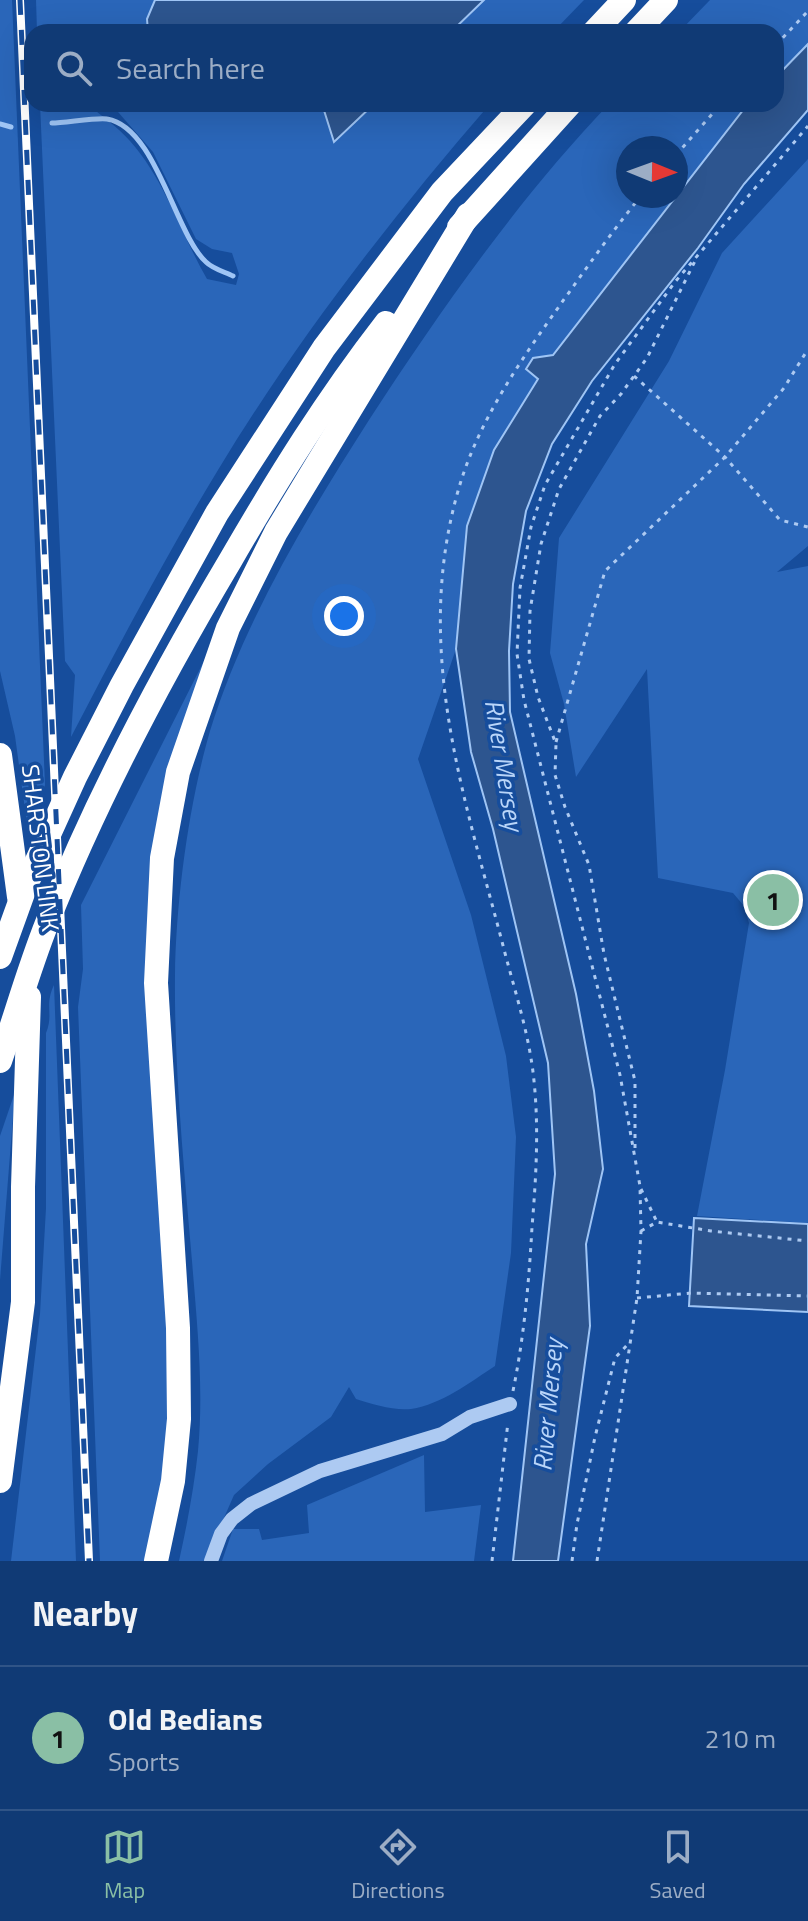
<!DOCTYPE html>
<html lang="en">
<head>
<meta charset="utf-8">
<style>
  :root { --surface:#103a75; --page:#19417a; --text:#f1f3f6; --muted:#9cadc5; --line:#305487; --accent:#8abfa5 }
  body { margin:0; font-family:"Titillium Web",sans-serif; background:var(--page); color:var(--text) }
  .compass { position:absolute; left:616px; top:136px; width:72px; height:72px; border-radius:50%; background:var(--surface); box-shadow:0 8px 32px #0002; rotate:91deg }
  .you { position:absolute; left:344px; top:616px; width:28px; height:28px; margin:-20px; border:6px solid #fff; border-radius:50%; background:#1a73e8; box-shadow:0 0 0 12px #1a73e833 }
  .badge { display:grid; place-items:center; width:52px; height:52px; border-radius:50%; background:var(--accent); color:#111; font-size:26px; font-weight:700 }
  .pin { position:absolute; translate:-50% -50%; border:4px solid #fff; box-shadow:0 2px 8px #0006 }
  .list { margin:0; padding:0; list-style:none }
  h2 { display:flex; justify-content:space-between; align-items:center; height:104px; margin:0; padding:0 32px; font-size:34px }
  h2 small { font-size:26px; font-weight:400; color:var(--muted) }
  .list li { display:grid; grid-template-columns:52px 1fr auto; gap:24px; align-items:center; box-sizing:border-box; height:144px; padding:0 32px; border-top:2px solid var(--line) }
  .list b { display:block; font-size:30px; white-space:nowrap }
  .list p { margin:0; font-size:26px; white-space:nowrap; color:var(--muted) }
  .list em { font-size:26px; font-style:normal; color:var(--muted) }
  .icon { flex:none; width:44px; height:44px; fill:none; stroke:currentColor; stroke-width:2; stroke-linecap:round; stroke-linejoin:round }
  .map { position:relative; flex:none; width:808px; height:1561px; overflow:hidden }
  .search { position:absolute; background:var(--surface); box-shadow:0 8px 32px #0002; left:24px; right:24px; top:24px; height:88px; display:flex; align-items:center; gap:20px; box-sizing:border-box; padding:0 28px; border-radius:24px; color:var(--muted); font-size:30px }
  .sheet { height:248px; background:var(--surface) }
  nav { display:flex; justify-content:space-around; align-items:center; box-sizing:border-box; height:112px; border-top:2px solid var(--line); background:var(--surface); font-size:22px; color:var(--muted) }
  nav a { display:grid; justify-items:center; gap:4px }
  nav .on { color:var(--accent) }
  .map>svg:first-child { display:block }
</style>
</head>
<body>
<div class="map">
<svg width="808" height="1561" viewBox="0 0 808 1561">
  <rect width="100%" height="100%" fill="#164d9c"/>
  <g fill="#2a66b9" fill-rule="evenodd">
    <polygon points="0,0 12,0 45,785 28,831 15,736 0,671"/>
    <polygon points="36,0 584,0 553,32 37,32"/>
    <polygon points="710,0 808,0 808,44 776,77 776,32 679,32"/>
    <path d="M40,104H88C101,116 118,127 130,141C165,180 181,234 207,279L236,285L239,274L232,253L212,249L196,239L153,152L111,104H490C391,218 296,341 218,470C165,557 118,647 71,737L75,675L65,661Z"/>
    <path d="M609,104H749L553,355L533,358L526,369L538,379L494,450L467,526L456,649L418,759L471,915L506,1056L516,1137L511,1253L495,1366C469,1383 442,1404 411,1409C394,1411 372,1404 356,1399L349,1387L331,1417L268,1464L234,1495L205,1561H179C187,1525 194,1488 198,1451C204,1388 197,1324 192,1261C184,1167 174,1069 175,975C176,899 189,803 210,731C244,621 307,517 369,420C440,311 519,198 609,104ZM628,148H676V196H628Z"/>
    <polygon points="808,159 808,546 777,572 808,566 808,1223 697,1216 725,1070 749,923 744,906 733,893 658,878 647,669 576,777 564,704 550,653 559,538 669,361 722,253"/>
    <polygon points="212,645 165,787 170,1425 162,1493 148,1561 100,1561 78,1007 83,969 81,905"/>
    <path d="M54,985L76,1561H11L40,1314L46,1208V1033C54,1014 44,1006 54,985Z"/>
    <polygon points="15,1092 0,1280 0,1136"/>
    <polygon points="424,1455 425,1512 481,1505 474,1561 222,1561 233,1529 259,1529 262,1540 309,1533 307,1505"/>
  </g>
  <g fill="#2d558f" stroke="#9fc5f5" stroke-width="2">
    <polygon points="155,0 484,0 451,32 148,32 147,19"/>
    <polygon points="808,44 808,110 744,184 698,248 592,381 552,444 526,511 513,584 509,651 510,712 576,994 594,1091 603,1169 586,1244 590,1326 558,1561 513,1561 555,1174 548,1063 493,829 471,752 456,649 467,526 494,450 538,379 526,369 533,358 553,355 744,109 749,104 776,104 776,77"/>
    <polygon points="322,104 374,104 334,142"/>
    <polygon points="694,1218 808,1224 808,1312 689,1306"/>
  </g>
  <g fill="none" stroke-linecap="round" stroke-linejoin="round">
    <g stroke="#9fc5f5" stroke-width="5">
      <path d="M52,123C64,123 99,117 107,119C156,127 175,234 206,262C213,269 225,272 233,276"/>
      <polyline points="0,124 11,127"/>
    </g>
    <g stroke="#adcaf2" stroke-width="3" stroke-dasharray="4 6" stroke-linecap="butt">
      <polyline points="776,45 808,11"/>
      <polyline points="676,155 721,104"/>
      <polyline points="634,376 725,457 780,520 808,527"/>
      <polyline points="556,742 605,571 725,457 784,388 808,349"/>
      <polyline points="635,1148 635,1081 604,954 589,865 565,807 555,775 556,744 538,697 529,659 530,611 541,544 559,489 600,416 621,394 647,358 696,259"/>
      <polyline points="641,1189 657,1222"/>
      <polyline points="641,1231 657,1222 711,1231 808,1241"/>
      <polyline points="637,1298 691,1293 808,1296"/>
      <path d="M513,1391C524,1337 529,1282 532,1227C536,1179 539,1129 534,1081C530,1039 517,998 506,957C466,801 412,653 458,491C478,420 523,357 565,298C590,263 614,229 641,196"/>
      <polyline points="492,1561 508,1422"/>
      <polyline points="572,1561 577,1524 595,1437 615,1358 630,1342"/>
      <polyline points="597,1561 637,1298 641,1231 640,1186 620,1075 524,700 517,654 520,588 531,527 545,485 615,364 675,282 808,126"/>
    </g>
    <polyline stroke="#adcaf2" stroke-width="14" points="211,1561 221,1534 232,1519 251,1504 320,1471 442,1434 470,1417 510,1404"/>
    <g stroke="#fff" stroke-width="24">
      <polyline points="594,32 624,0"/>
      <polyline points="636,32 666,0"/>
      <polyline points="459,227 570,104"/>
      <polyline points="0,755 19,897"/>
      <polyline points="0,957 26,885 75,777 122,685 217,513 324,348 442,192 525,104"/>
      <path d="M0,1061C16,1015 29,968 47,923C97,797 161,677 230,561C278,478 327,399 386,323"/>
      <polyline points="0,1481 23,1302 23,1187 29,997"/>
      <polyline points="156,1561 173,1481 179,1419 178,1328 156,983 162,858 178,772 228,628 276,532 468,215"/>
    </g>
    <g stroke="#fff" stroke-width="8">
      <polyline id="rail" points="20,0 89,1561"/>
    </g>
    <use href="#rail" stroke="#164d9c" stroke-width="5" stroke-dasharray="15" stroke-linecap="butt"/>
  </g>
  <g text-anchor="middle" stroke-width="7" stroke-linejoin="round" paint-order="stroke">
    <g font-size="24" fill="#fff" stroke="#164d9c">
      <text transform="translate(40 848) rotate(83)" y="8">SHARSTON LINK</text>
    </g>
    <g font-size="26" font-style="italic" fill="#b9d5f9" stroke="#164d9c">
      <text transform="translate(504 765) rotate(81)" y="9">River Mersey</text>
      <text transform="translate(548 1405) rotate(-85)" y="9">River Mersey</text>
    </g>
  </g>
</svg>
<svg class="compass" viewBox="-18 -18 36 36"><path d="M0-13l5 13h-10z" fill="#e53935"/><path d="M0 13l5-13h-10z" fill="#9cadc5"/></svg>
<div class="you"></div>
<div class="pin badge" style="left:773px;top:900px">1</div>
<div class="search"><svg class="icon" aria-label="search" viewBox="0 0 24 24"><circle cx="10" cy="10" r="6"/><path d="M15 15l6 6"/></svg>Search here</div>
</div>
<section class="sheet">
<h2>Nearby<small></small></h2>
<ul class="list">
<li><span class="badge">1</span><div><b>Old Bedians</b><p>Sports</p></div><em>210 m</em></li>
</ul>
</section>
<nav>
<a class="on"><svg class="icon" aria-label="map" viewBox="0 0 24 24"><path d="M3 6l6-2 6 2 6-2v14l-6 2-6-2-6 2zM9 4v14M15 6v14"/></svg>Map</a>
<a><svg class="icon" aria-label="directions" viewBox="0 0 24 24"><path d="M12 3l9 9-9 9-9-9zM9 14v-3h6M13 9l2 2-2 2"/></svg>Directions</a>
<a><svg class="icon" aria-label="saved" viewBox="0 0 24 24"><path d="M7 4h10v16l-5-4-5 4z"/></svg>Saved</a>
</nav>
</body>
</html>
